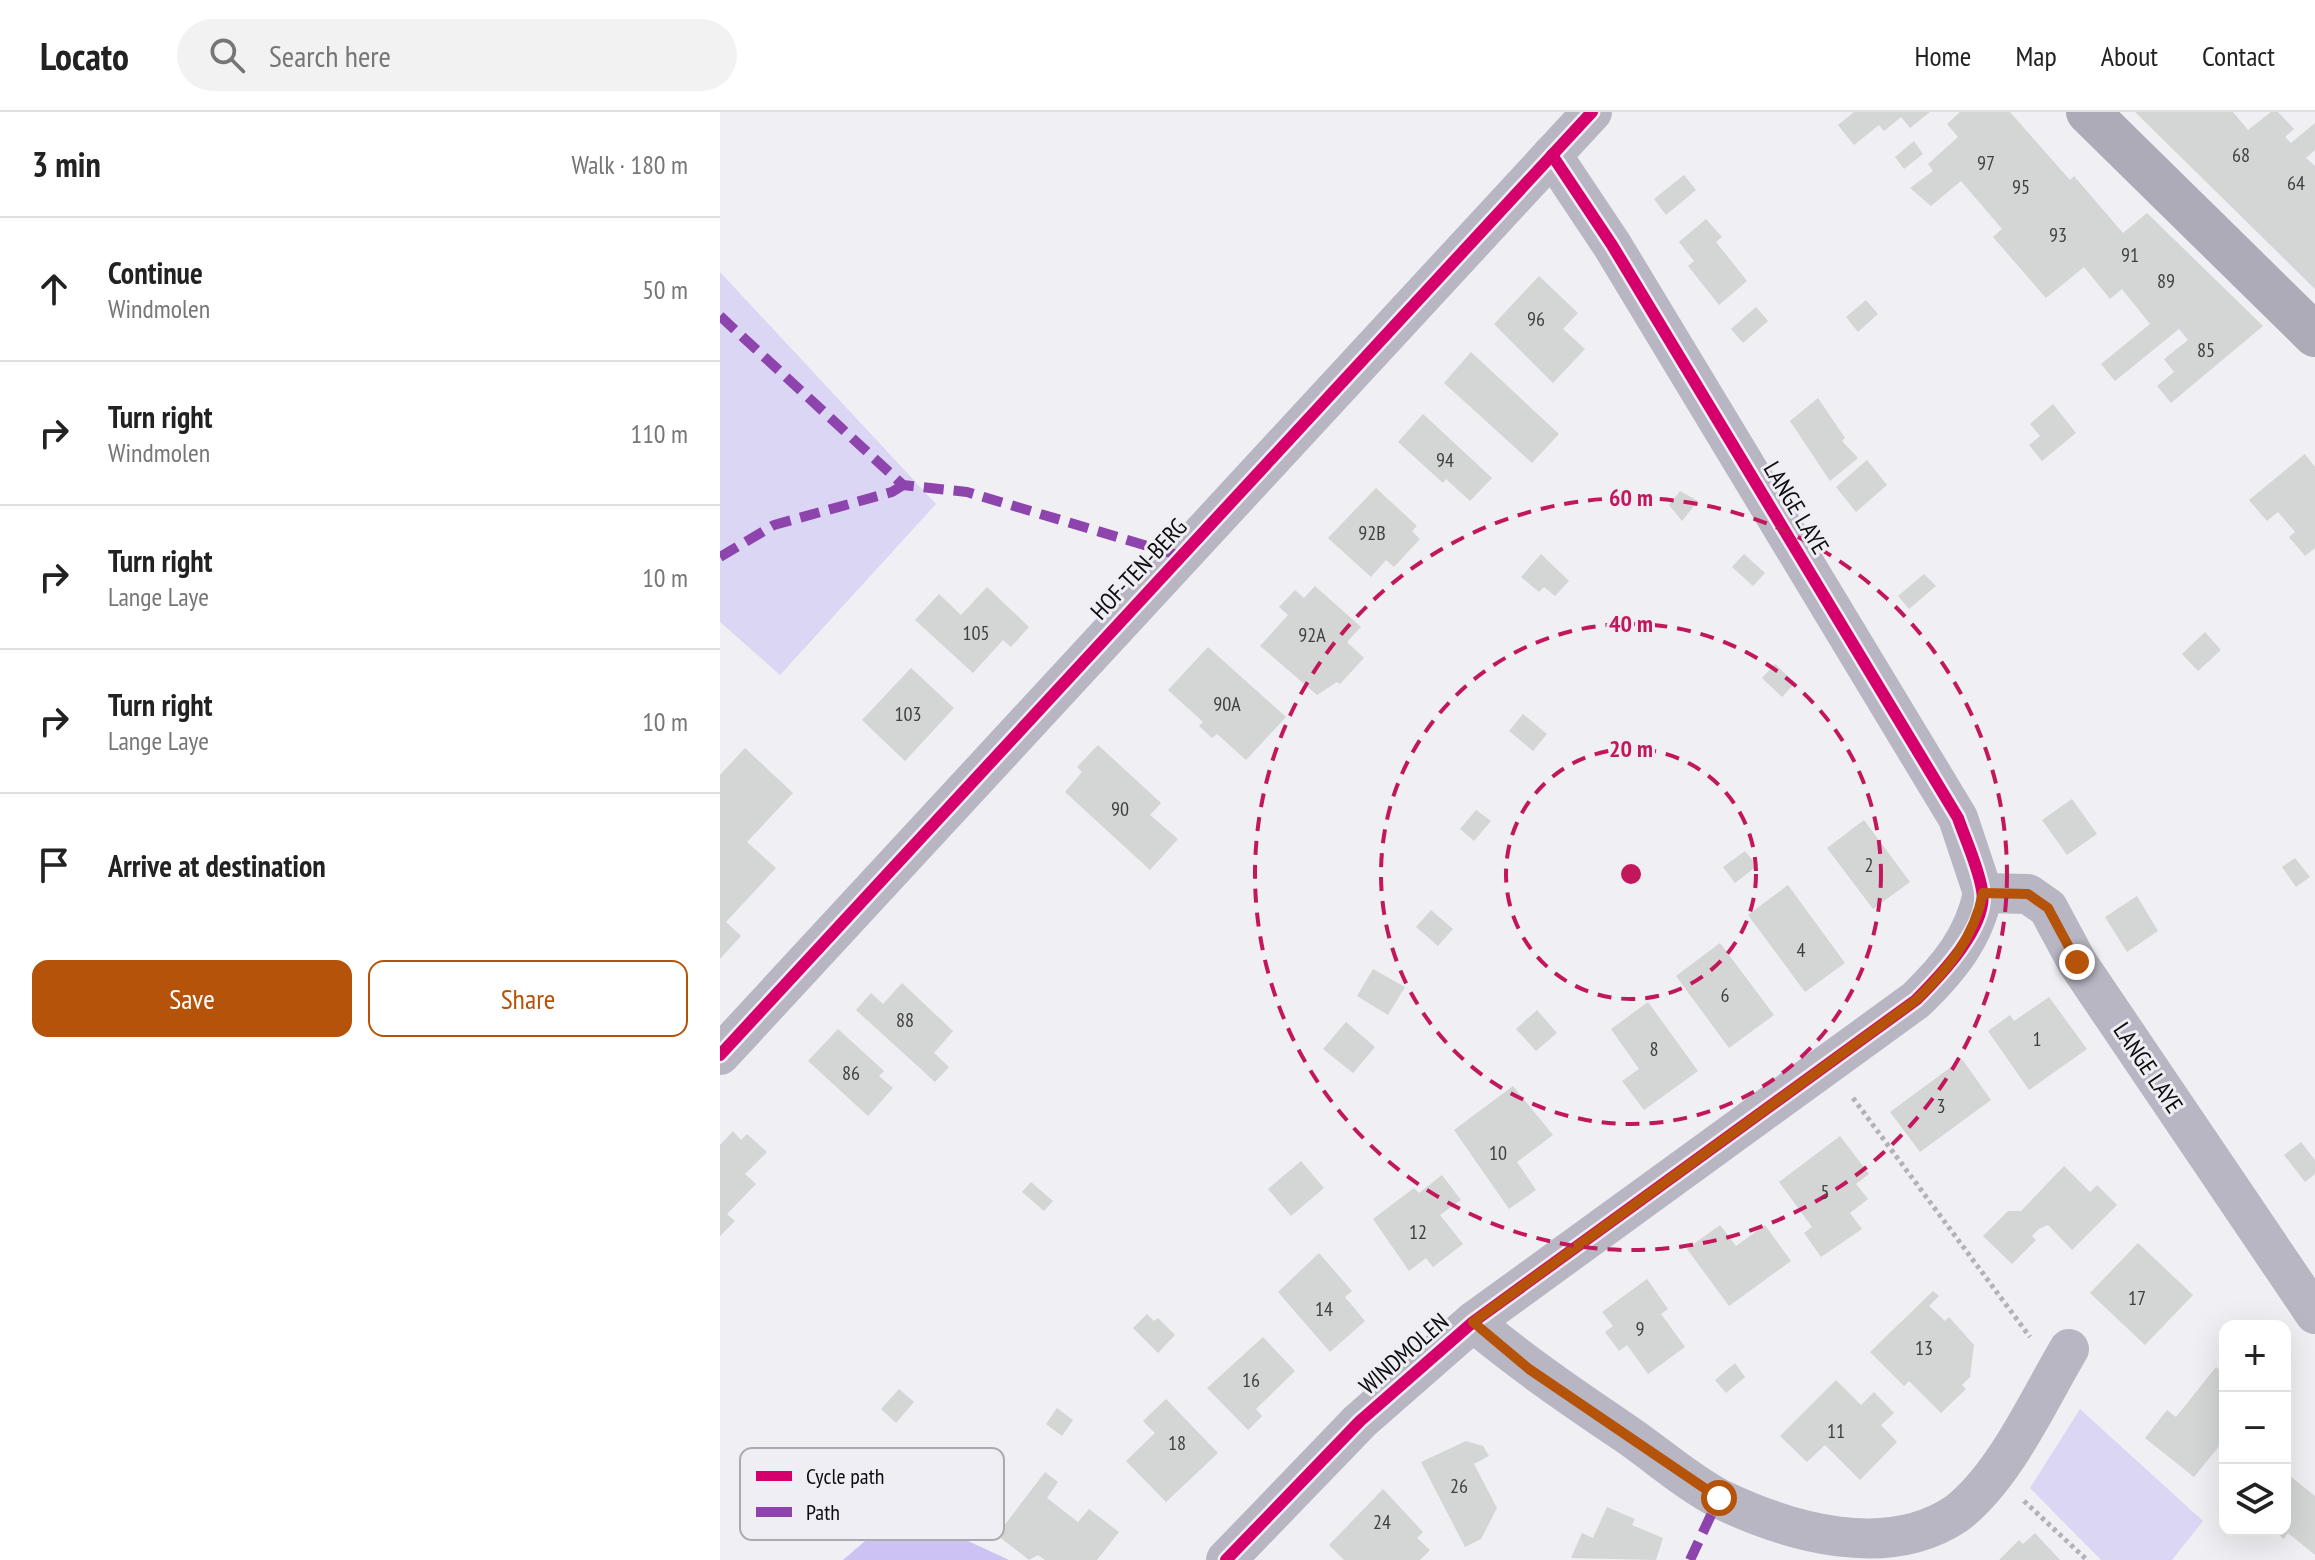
<!DOCTYPE html>
<html lang="en">
<head>
<meta charset="utf-8">
<style>
  :root { --surface:#fff; --page:#f2f2f2; --text:#222; --muted:#767676; --line:#e0e0e0; --accent:#b45309 }
  body { margin:0; font-family:"PT Sans Narrow",sans-serif; background:var(--page); color:var(--text) }
  .controls { position:absolute; right:24px; bottom:24px; display:grid; overflow:hidden; border-radius:16px; box-shadow:0 8px 32px #0002 }
  .controls button { width:72px; height:72px; display:grid; place-items:center; padding:0; border:0; border-bottom:2px solid var(--line); background:var(--surface); color:var(--text); font:40px sans-serif }
  .stop { position:absolute; width:24px; height:24px; margin:-18px; border:6px solid #b45309; border-radius:50%; background:#fff }
  .stop.end { background:#b45309; border-color:#fff; box-shadow:0 2px 8px #0008 }
  .list { margin:0; padding:0; list-style:none }
  h2 { display:flex; justify-content:space-between; align-items:center; height:104px; margin:0; padding:0 32px; font-size:34px }
  h2 small { font-size:26px; font-weight:400; color:var(--muted) }
  .list li { display:grid; grid-template-columns:52px 1fr auto; gap:24px; align-items:center; box-sizing:border-box; height:144px; padding:0 32px; border-top:2px solid var(--line) }
  .list b { display:block; font-size:30px; white-space:nowrap }
  .list p { margin:0; font-size:26px; white-space:nowrap; color:var(--muted) }
  .list em { font-size:26px; font-style:normal; color:var(--muted) }
  .actions { display:flex; gap:16px; padding:24px 32px }
  .actions a { flex:1; padding:18px 0; border:2px solid var(--accent); border-radius:16px; text-align:center; font-size:28px; color:var(--accent) }
  .actions .main { background:var(--accent); color:#fff }
  .icon { flex:none; width:44px; height:44px; fill:none; stroke:currentColor; stroke-width:2; stroke-linecap:round; stroke-linejoin:round }
  .map { position:relative; flex:none; width:1595px; height:1448px; overflow:hidden }
  header { display:flex; align-items:center; gap:48px; box-sizing:border-box; height:112px; padding:0 40px; background:var(--surface); border-bottom:2px solid var(--line) }
  header strong { font-size:38px }
  nav { display:flex; gap:44px; margin-inline-start:auto; font-size:28px }
  .search { width:560px; height:72px; background:var(--page); display:flex; align-items:center; gap:20px; box-sizing:border-box; padding:0 28px; border-radius:44px; color:var(--muted); font-size:30px }
  main { display:flex }
  aside { flex:1; background:var(--surface) }
  .map>svg:first-child { display:block }
</style>
</head>
<body>
<header>
<strong>Locato</strong>
<div class="search"><svg class="icon" aria-label="search" viewBox="0 0 24 24"><circle cx="10" cy="10" r="6"/><path d="M15 15l6 6"/></svg>Search here</div>
<nav><a>Home</a><a>Map</a><a>About</a><a>Contact</a></nav>
</header>
<main>
<aside>
<h2>3 min<small>Walk · 180 m</small></h2>
<ul class="list">
<li><svg class="icon" aria-label="ahead" viewBox="0 0 24 24"><path d="M12 20V5M6 11l6-6 6 6"/></svg><div><b>Continue</b><p>Windmolen</p></div><em>50 m</em></li>
<li><svg class="icon" aria-label="right" viewBox="0 0 24 24"><path d="M7 20v-9h11M14 6l5 5-5 5"/></svg><div><b>Turn right</b><p>Windmolen</p></div><em>110 m</em></li>
<li><svg class="icon" aria-label="right" viewBox="0 0 24 24"><path d="M7 20v-9h11M14 6l5 5-5 5"/></svg><div><b>Turn right</b><p>Lange Laye</p></div><em>10 m</em></li>
<li><svg class="icon" aria-label="right" viewBox="0 0 24 24"><path d="M7 20v-9h11M14 6l5 5-5 5"/></svg><div><b>Turn right</b><p>Lange Laye</p></div><em>10 m</em></li>
<li><svg class="icon" aria-label="arrive" viewBox="0 0 24 24"><path d="M6 21V4h12l-3 4 3 4H6"/></svg><div><b>Arrive at destination</b></div></li>
</ul>
<div class="actions"><a class="main">Save</a><a>Share</a></div>
</aside>
<div class="map">
<svg width="1595" height="1448" viewBox="0 0 1595 1448">
  <rect width="100%" height="100%" fill="#f0eff3"/>
  <g fill="#dcd6f5">
    <polygon points="0,160 216,392 60,563 0,510"/>
    <polygon points="1360,1297 1483,1409 1452,1448 1381,1448 1310,1376"/>
  </g>
  <polygon fill="#cdc2f4" points="181,1398 289,1448 123,1448"/>
  <g fill="#d4d5d5">
    <polygon points="1134,0 1210,0 1190,16 1181,5 1164,19 1159,13 1134,33 1118,13"/>
    <polygon points="1240,0 1290,0 1350,68 1354,64 1403,121 1427,101 1543,214 1451,291 1437,274 1454,260 1444,247 1468,228 1459,217 1395,269 1381,252 1430,212 1402,177 1390,187 1364,155 1326,186 1273,125 1282,117 1241,69 1211,94 1190,76 1213,59 1208,52 1238,25 1227,12"/>
    <polygon points="1415,0 1513,0 1528,18 1551,0 1558,0 1574,17 1565,25 1571,31 1595,11 1595,38 1586,46 1595,54 1595,177"/>
    <polygon points="1194,29 1203,42 1184,57 1175,45"/>
    <polygon points="964,63 976,78 946,103 934,87"/>
    <polygon points="986,107 1002,125 996,130 1027,169 999,193 968,154 974,149 959,130"/>
    <polygon points="819,164 858,201 843,217 865,237 833,271 774,212"/>
    <polygon points="1146,188 1158,202 1138,220 1126,205"/>
    <polygon points="1036,195 1048,209 1023,231 1011,217"/>
    <polygon points="751,240 839,322 812,351 724,271"/>
    <polygon points="1098,286 1125,326 1122,329 1138,346 1110,369 1070,309"/>
    <polygon points="1333,292 1356,321 1322,349 1309,333 1320,324 1310,312"/>
    <polygon points="703,302 772,366 750,389 726,367 723,371 678,330"/>
    <polygon points="1585,342 1595,355 1595,436 1585,444 1569,425 1575,420 1558,400 1547,409 1529,388"/>
    <polygon points="1147,348 1167,373 1136,400 1116,375"/>
    <polygon points="656,376 697,414 692,419 700,427 674,455 666,448 651,465 608,426"/>
    <polygon points="960,379 978,389 962,409 949,393"/>
    <polygon points="821,442 849,469 835,484 824,475 819,480 801,465"/>
    <polygon points="1024,442 1045,461 1033,474 1012,455"/>
    <polygon points="1204,462 1216,474 1189,497 1178,484"/>
    <polygon points="595,474 641,515 627,530 644,546 620,572 617,570 597,583 540,534 568,503 559,495 575,478 584,486"/>
    <polygon points="267,475 309,515 291,535 283,528 253,561 195,508 219,482 241,503"/>
    <polygon points="1485,520 1501,538 1478,559 1462,542"/>
    <polygon points="488,535 566,605 526,648 497,622 492,626 479,614 483,610 448,578"/>
    <polygon points="1055,552 1075,571 1062,585 1042,566"/>
    <polygon points="191,556 234,596 185,649 142,608"/>
    <polygon points="803,602 827,622 813,639 789,619"/>
    <polygon points="378,633 441,691 430,703 458,727 430,758 345,680 362,660 357,655"/>
    <polygon points="25,636 73,681 27,730 56,756 6,810 21,824 0,847 0,663"/>
    <polygon points="1352,687 1377,722 1347,743 1322,708"/>
    <polygon points="756,698 771,709 754,729 740,717"/>
    <polygon points="1144,708 1190,770 1153,797 1107,736"/>
    <polygon points="1025,739 1037,754 1015,771 1003,755"/>
    <polygon points="1575,746 1590,765 1576,775 1562,755"/>
    <polygon points="1068,773 1125,851 1085,880 1028,803"/>
    <polygon points="1417,784 1438,819 1407,840 1385,805"/>
    <polygon points="711,798 733,817 718,834 696,815"/>
    <polygon points="1000,831 1054,903 1009,936 956,864"/>
    <polygon points="653,857 685,875 668,903 637,884"/>
    <polygon points="182,871 233,919 214,941 229,955 215,970 136,898 151,881 163,892"/>
    <polygon points="1329,885 1367,937 1309,978 1268,919 1290,903 1294,909"/>
    <polygon points="928,890 978,959 924,998 902,969 919,957 891,917"/>
    <polygon points="817,898 837,921 816,939 796,917"/>
    <polygon points="626,910 655,935 633,961 603,937"/>
    <polygon points="118,917 164,959 159,964 173,976 148,1004 88,949"/>
    <polygon points="1242,947 1271,988 1200,1040 1170,1000"/>
    <polygon points="793,974 833,1023 797,1050 816,1078 789,1097 734,1018"/>
    <polygon points="13,1019 21,1028 27,1022 47,1040 25,1062 36,1072 7,1102 15,1109 0,1124 0,1033"/>
    <polygon points="1120,1024 1149,1062 1136,1072 1148,1087 1130,1101 1142,1117 1101,1145 1084,1121 1092,1115 1059,1070"/>
    <polygon points="1581,1030 1595,1048 1595,1062 1585,1070 1564,1043"/>
    <polygon points="581,1049 604,1076 571,1104 548,1077"/>
    <polygon points="1344,1054 1370,1080 1377,1073 1397,1093 1352,1138 1328,1113 1319,1117 1312,1124 1316,1128 1292,1152 1263,1124 1288,1099 1301,1099"/>
    <polygon points="722,1063 741,1088 720,1103 743,1132 713,1155 706,1146 689,1159 653,1107 694,1076 699,1081"/>
    <polygon points="311,1070 333,1089 324,1099 302,1080"/>
    <polygon points="1000,1113 1016,1134 1045,1113 1071,1149 1009,1194 967,1137"/>
    <polygon points="1418,1131 1473,1183 1425,1233 1370,1181"/>
    <polygon points="599,1141 632,1179 625,1185 645,1209 610,1240 558,1180"/>
    <polygon points="927,1167 948,1197 941,1202 965,1235 928,1262 907,1233 899,1239 885,1220 893,1214 882,1200"/>
    <polygon points="1213,1179 1219,1184 1209,1194 1225,1209 1229,1205 1254,1233 1250,1265 1242,1273 1246,1277 1221,1301 1189,1269 1184,1274 1150,1240"/>
    <polygon points="427,1202 434,1209 438,1206 455,1223 438,1241 413,1216"/>
    <polygon points="543,1225 575,1259 536,1297 542,1304 528,1318 487,1276"/>
    <polygon points="1015,1251 1025,1265 1006,1281 995,1268"/>
    <polygon points="1496,1255 1505,1262 1505,1327 1474,1365 1425,1326 1447,1298 1456,1305"/>
    <polygon points="1116,1268 1141,1293 1154,1280 1174,1301 1161,1313 1177,1330 1140,1368 1105,1333 1087,1350 1060,1324"/>
    <polygon points="179,1277 194,1290 176,1311 161,1297"/>
    <polygon points="446,1287 498,1341 446,1390 406,1349 435,1321 423,1309"/>
    <polygon points="337,1296 353,1308 342,1324 326,1312"/>
    <polygon points="746,1329 763,1334 769,1344 754,1352 777,1396 761,1427 745,1435 701,1350"/>
    <polygon points="325,1360 338,1370 327,1386 358,1410 369,1397 399,1420 377,1448 325,1448 318,1443 309,1448 277,1423"/>
    <polygon points="1570,1364 1595,1384 1595,1443 1568,1421 1564,1427 1552,1418 1565,1418 1565,1370"/>
    <polygon points="663,1377 703,1420 697,1426 710,1438 700,1448 624,1448 609,1433"/>
    <polygon points="887,1395 915,1407 912,1413 943,1426 936,1448 851,1446 862,1421 873,1426"/>
    <polygon points="1315,1421 1340,1448 1279,1448 1299,1428 1303,1432"/>
  </g>
  <g fill="none" stroke-linecap="round" stroke-linejoin="round">
    <g stroke="#b4b2b8" stroke-width="5" stroke-dasharray="4 4" stroke-linecap="butt">
      <polyline points="1133,986 1310,1225"/>
      <polyline points="1304,1389 1367,1448"/>
    </g>
    <g stroke="#b9b6c3" stroke-width="40">
      <polyline points="832,43 892,133 1238,706 1263,781"/>
      <polyline points="1263,781 1308,782 1328,796 1357,850 1595,1202"/>
      <polyline points="0,943 872,0"/>
      <path d="M753,1210C802,1251 853,1286 905,1321C936,1342 967,1370 1000,1387C1071,1421 1167,1448 1236,1402C1284,1366 1318,1289 1349,1237"/>
      <path d="M506,1448L640,1309L753,1210L1196,888C1228,857 1254,826 1263,781"/>
    </g>
    <polyline stroke="#aeabb9" stroke-width="44" points="1368,0 1595,223"/>
    <g stroke="#8e44ad" stroke-width="10" stroke-dasharray="20 10" stroke-linecap="butt">
      <polyline points="0,204 183,373 247,380 461,444"/>
      <polyline points="0,445 54,413 172,380 183,373"/>
      <polyline points="970,1448 999,1386"/>
    </g>
    <g stroke="#efeef4" stroke-width="17">
      <g id="cycleway">
        <polyline points="0,943 872,0"/>
        <path d="M506,1448L640,1309L753,1210L1196,888C1219,865 1269,814 1262,778C1258,754 1246,729 1238,706L892,133L832,43"/>
      </g>
    </g>
    <use href="#cycleway" stroke="#d6006c" stroke-width="12"/>
  </g>
  <g fill="none" stroke-linecap="round" stroke-linejoin="round">
    <path stroke="#b45309" stroke-width="10" d="M999,1386L809,1257L753,1210L1196,888C1228,857 1254,826 1263,781L1308,782L1328,796L1357,850"/>
  </g>
  <g fill="none" stroke="#c2185b" stroke-width="4" stroke-dasharray="14 10">
    <circle cx="911" cy="762" r="125"/>
    <circle cx="911" cy="762" r="250"/>
    <circle cx="911" cy="762" r="376"/>
  </g>
  <g text-anchor="middle" stroke-width="6" stroke-linejoin="round" paint-order="stroke">
    <g font-size="20" fill="#3f3f40">
      <text x="1521" y="50">68</text>
      <text x="1266" y="58">97</text>
      <text x="1576" y="78">64</text>
      <text x="1301" y="82">95</text>
      <text x="1338" y="130">93</text>
      <text x="1410" y="150">91</text>
      <text x="1446" y="176">89</text>
      <text x="816" y="214">96</text>
      <text x="1486" y="245">85</text>
      <text x="725" y="355">94</text>
      <text x="652" y="428">92B</text>
      <text x="256" y="528">105</text>
      <text x="592" y="530">92A</text>
      <text x="507" y="599">90A</text>
      <text x="188" y="609">103</text>
      <text x="400" y="704">90</text>
      <text x="1149" y="760">2</text>
      <text x="1081" y="845">4</text>
      <text x="1005" y="890">6</text>
      <text x="185" y="915">88</text>
      <text x="1317" y="934">1</text>
      <text x="934" y="944">8</text>
      <text x="131" y="968">86</text>
      <text x="1221" y="1001">3</text>
      <text x="778" y="1048">10</text>
      <text x="1105" y="1087">5</text>
      <text x="698" y="1127">12</text>
      <text x="1417" y="1193">17</text>
      <text x="604" y="1204">14</text>
      <text x="920" y="1224">9</text>
      <text x="1204" y="1243">13</text>
      <text x="531" y="1275">16</text>
      <text x="1116" y="1326">11</text>
      <text x="457" y="1338">18</text>
      <text x="739" y="1381">26</text>
      <text x="662" y="1417">24</text>
    </g>
    <g font-size="24" fill="#0d0d0e" stroke="#efeef4">
      <text transform="translate(1076 396) rotate(59)" y="8">LANGE LAYE</text>
      <text transform="translate(419 457) rotate(-47)" y="8">HOF-TEN-BERG</text>
      <text transform="translate(1428 956) rotate(56)" y="8">LANGE LAYE</text>
      <text transform="translate(684 1242) rotate(-41)" y="8">WINDMOLEN</text>
    </g>
  </g>
  <rect x="20" y="1336" width="264" height="92" rx="12" fill="#efeef4" stroke="#abaaaf" stroke-width="2"/>
  <rect x="36" y="1359" width="36" height="10" fill="#d6006c"/>
  <rect x="36" y="1395" width="36" height="10" fill="#8e44ad"/>
  <g font-size="22" fill="#0d0d0e">
    <text x="86" y="1372">Cycle path</text>
    <text x="86" y="1408">Path</text>
  </g>
  <circle cx="911" cy="762" r="12" fill="#c2185b" stroke="#efeef4" stroke-width="4"/>
  <g font-size="24" text-anchor="middle" font-weight="bold" fill="#c2185b" stroke="#efeef4" stroke-width="6" stroke-linejoin="round" paint-order="stroke">
    <text x="911" y="394">60 m</text>
    <text x="911" y="520">40 m</text>
    <text x="911" y="645">20 m</text>
  </g>
</svg>
<div class="controls">
<button>+</button>
<button>−</button>
<button><svg class="icon" aria-label="layers" viewBox="0 0 24 24"><path d="M12 4l9 5-9 5-9-5zM3 14l9 5 9-5"/></svg></button>
</div>
<div class="stop" style="left:999px;top:1386px"></div>
<div class="stop end" style="left:1357px;top:850px"></div>
</div>
</main>
</body>
</html>
